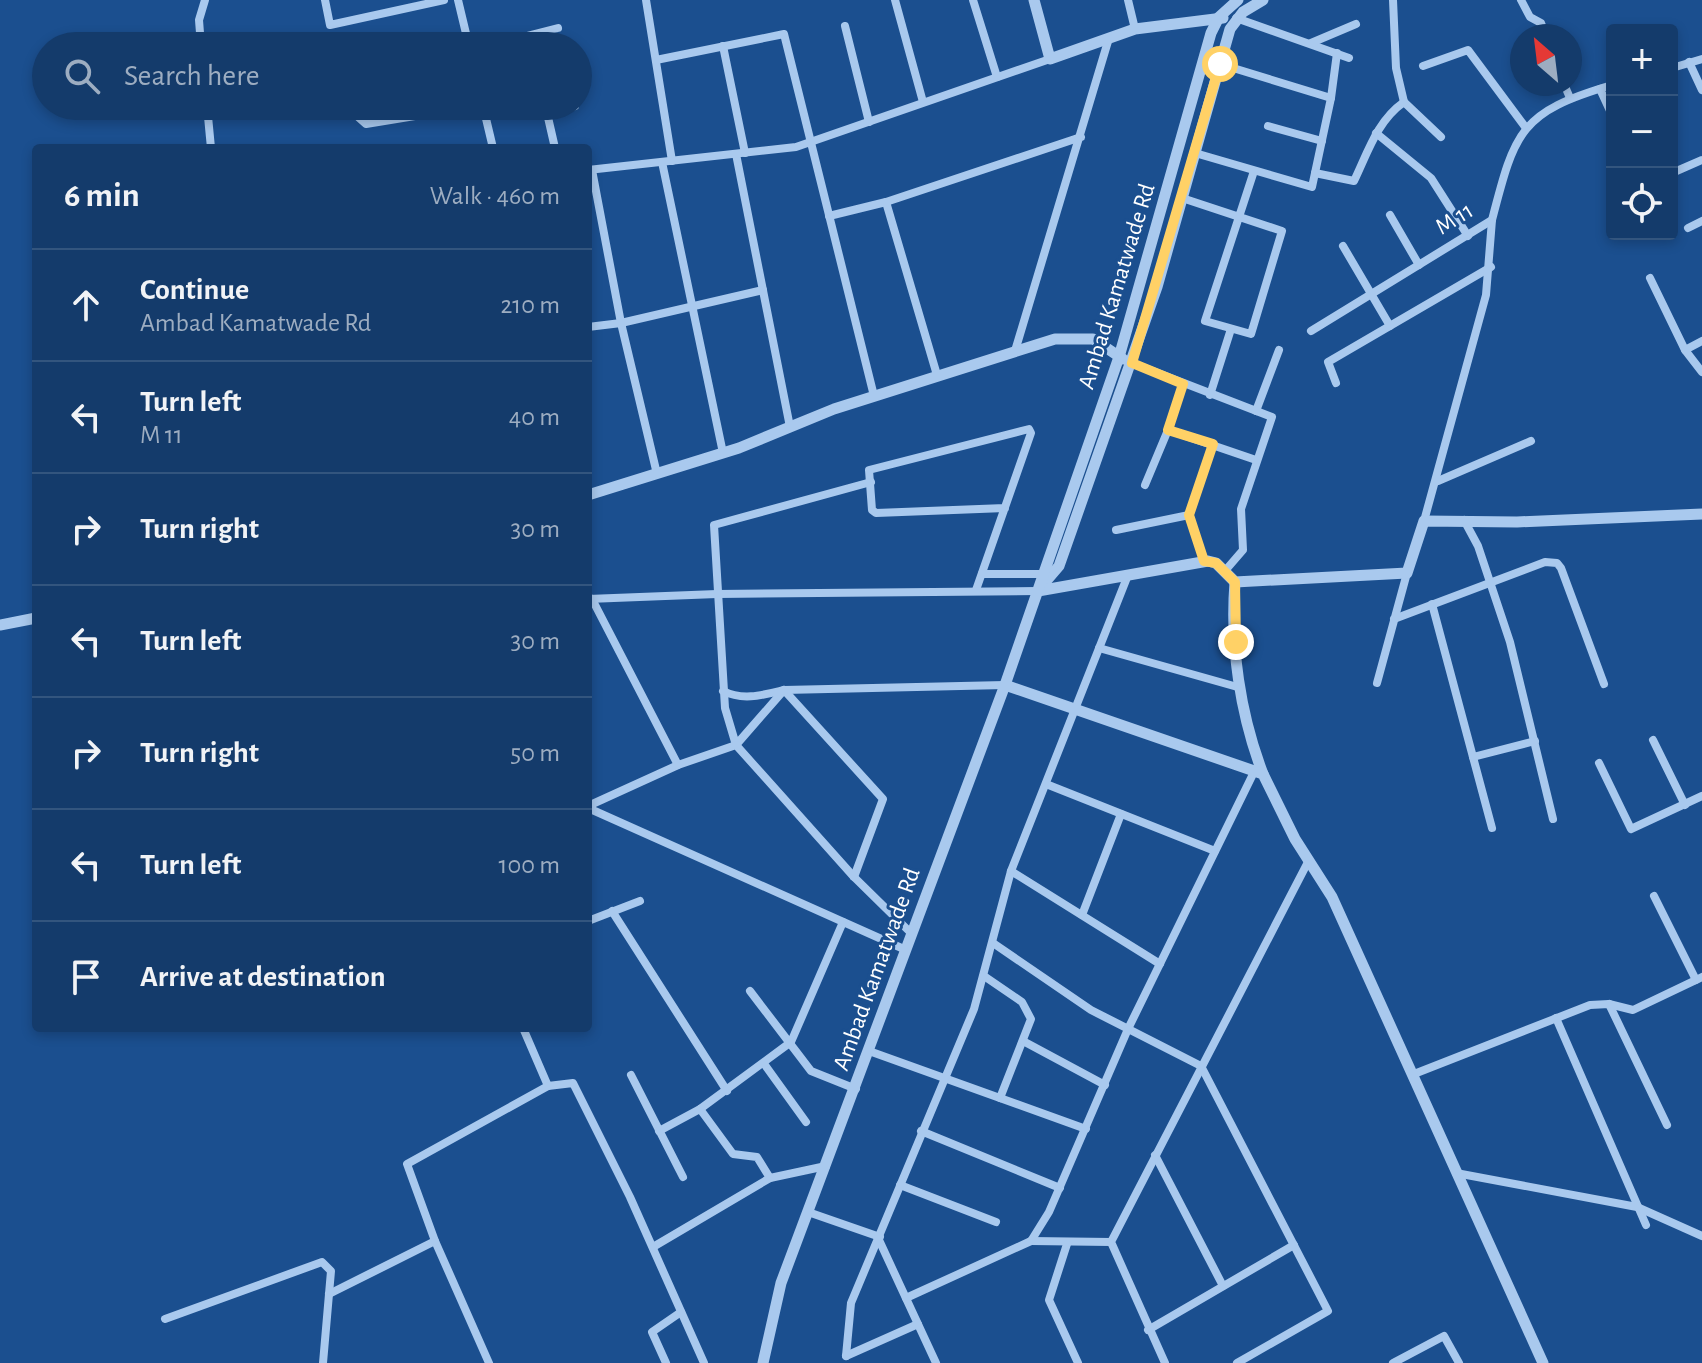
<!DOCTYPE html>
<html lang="en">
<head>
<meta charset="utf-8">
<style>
  :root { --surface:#143b6b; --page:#214673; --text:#f1f3f6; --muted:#9dadc1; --line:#33557e }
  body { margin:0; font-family:"Alegreya Sans",sans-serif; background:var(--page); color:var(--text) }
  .controls { position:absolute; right:24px; top:24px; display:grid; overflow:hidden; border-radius:8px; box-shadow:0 4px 12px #0003 }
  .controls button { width:72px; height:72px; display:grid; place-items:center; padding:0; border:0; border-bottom:2px solid var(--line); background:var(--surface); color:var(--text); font:40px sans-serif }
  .compass { position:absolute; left:1510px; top:24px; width:72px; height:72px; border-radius:50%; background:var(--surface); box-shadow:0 4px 12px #0003; rotate:332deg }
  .stop { position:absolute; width:24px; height:24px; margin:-18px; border:6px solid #ffd166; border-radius:50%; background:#fff }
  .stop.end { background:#ffd166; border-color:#fff; box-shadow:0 2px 8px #0008 }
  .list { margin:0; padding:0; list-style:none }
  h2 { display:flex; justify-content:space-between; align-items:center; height:104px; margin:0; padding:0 32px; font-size:34px }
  h2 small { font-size:26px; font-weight:400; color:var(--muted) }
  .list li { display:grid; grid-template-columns:52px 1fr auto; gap:24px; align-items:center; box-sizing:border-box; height:112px; padding:0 32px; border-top:2px solid var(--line) }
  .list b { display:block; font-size:30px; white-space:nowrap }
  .list p { margin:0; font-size:26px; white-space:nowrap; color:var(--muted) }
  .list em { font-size:26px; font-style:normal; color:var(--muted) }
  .icon { flex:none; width:44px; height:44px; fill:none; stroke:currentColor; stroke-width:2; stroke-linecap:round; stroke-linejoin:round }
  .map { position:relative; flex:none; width:1702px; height:1363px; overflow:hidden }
  .search { position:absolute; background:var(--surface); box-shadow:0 4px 12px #0003; left:32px; top:32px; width:560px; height:88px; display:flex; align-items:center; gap:20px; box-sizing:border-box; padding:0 28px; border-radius:44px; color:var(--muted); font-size:30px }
  .panel { position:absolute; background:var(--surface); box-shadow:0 4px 12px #0003; left:32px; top:144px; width:560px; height:888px; border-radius:8px }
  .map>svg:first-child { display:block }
</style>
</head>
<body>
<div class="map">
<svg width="1702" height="1363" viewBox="0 0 1702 1363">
  <rect width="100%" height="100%" fill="#1b4f8f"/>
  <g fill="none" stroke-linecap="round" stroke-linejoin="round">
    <g stroke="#a9c9ee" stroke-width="8">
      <polyline points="325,0 330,25 444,0"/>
      <polyline points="458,0 469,46"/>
      <polyline points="646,0 672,161"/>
      <polyline points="895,0 923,102"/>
      <polyline points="973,0 997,77"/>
      <polyline points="1128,0 1135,29"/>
      <polyline points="1393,0 1396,68 1404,102"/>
      <polyline points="1521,0 1530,17 1541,23 1546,36"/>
      <polyline points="1236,18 1349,58"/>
      <polyline points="845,26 869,122"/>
      <polyline points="1311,43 1356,24"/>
      <polyline points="201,46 199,20 205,0"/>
      <polyline points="488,46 558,28"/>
      <polyline points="723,46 745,153"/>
      <polyline points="656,60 784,34 874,396"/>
      <polyline points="1689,62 1702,90"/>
      <polyline points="1423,66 1468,50 1526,128"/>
      <polyline points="1672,68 1702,59"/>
      <polyline points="1564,84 1570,98"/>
      <polyline points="1600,89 1612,115"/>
      <polyline points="1331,98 1337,53"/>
      <polyline points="207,106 211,148"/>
      <polyline points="354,106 357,116 366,124 476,106"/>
      <polyline points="483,106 493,148"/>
      <polyline points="1268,126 1322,141"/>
      <polyline points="1376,133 1431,178 1468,236"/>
      <polyline points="555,148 547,113 575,106"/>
      <polyline points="1195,153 1312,187 1331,98 1220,64"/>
      <polyline points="736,154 790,427"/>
      <polyline points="662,162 723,453"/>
      <polyline points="588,170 796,147 1050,59"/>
      <polyline points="592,170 621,323 657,474"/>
      <path d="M1315,173L1354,181C1368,152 1377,121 1404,102L1441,137"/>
      <polyline points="1672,173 1702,160"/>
      <polyline points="1182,198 1282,231 1251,334 1205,321 1254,171"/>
      <polyline points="886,202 937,375"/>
      <polyline points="1390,215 1419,265"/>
      <polyline points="829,216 886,202 1081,137"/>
      <polyline points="1688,228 1702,221"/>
      <polyline points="1343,246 1390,326"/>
      <polyline points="1650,278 1685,350"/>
      <polyline points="588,327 621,323 763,290"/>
      <path d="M1311,331L1492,220C1515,131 1520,112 1612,85"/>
      <polyline points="1702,341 1685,350 1702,372"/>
      <polyline points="1015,351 1109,38"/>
      <polyline points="1132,363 1272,417 1241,509 1243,550 1224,572"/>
      <polyline points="1336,383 1328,362 1491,267"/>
      <polyline points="1210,395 1231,329"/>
      <polyline points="1256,411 1279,350"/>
      <polyline points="1168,430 1183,384"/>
      <polyline points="1438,481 1531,441"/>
      <polyline points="1145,485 1168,430 1256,460"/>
      <polyline points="1189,515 1204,561"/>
      <polyline points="1464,520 1478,546 1510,642 1553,819"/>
      <polyline points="1424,521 1486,295 1492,220"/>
      <polyline points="1116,530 1189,515 1213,444"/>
      <polyline points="982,574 1042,574"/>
      <polyline points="976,590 1031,433 1029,429 869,470 872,510 876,513 1005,508"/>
      <polyline points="588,599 717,594 1038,591"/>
      <polyline points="592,599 678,765"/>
      <polyline points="1432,604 1492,828"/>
      <polyline points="1394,619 1545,562 1557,563 1561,568 1604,684"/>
      <polyline points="1099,648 1241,688"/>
      <polyline points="1377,683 1407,573"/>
      <polyline points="784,690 736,745 725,708 714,525 871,482"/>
      <polyline points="784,690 883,799 854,877"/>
      <path d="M723,691C743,701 763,695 784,690L1005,685"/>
      <polyline points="1653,740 1685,805"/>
      <polyline points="1473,757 1535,741"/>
      <polyline points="1599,763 1631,829 1702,796"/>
      <polyline points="1046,784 1215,851"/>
      <polyline points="588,806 678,765 736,745 854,877 912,934"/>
      <polyline points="588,808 906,950"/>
      <polyline points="1011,871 1160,964"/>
      <polyline points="1654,896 1696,980"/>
      <polyline points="612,911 727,1091"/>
      <polyline points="1082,915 1121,814"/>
      <polyline points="588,921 640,901"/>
      <polyline points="993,943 1091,1010 1201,1066 1328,1311 1237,1363"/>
      <polyline points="984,976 1022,1002 1031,1019 1000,1098"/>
      <polyline points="750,991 811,1071 856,1089"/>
      <polyline points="1609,1004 1667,1125"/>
      <polyline points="1556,1018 1646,1225"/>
      <polyline points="523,1028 548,1086"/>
      <polyline points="1023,1041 1105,1085"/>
      <polyline points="869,1051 1086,1129"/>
      <polyline points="765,1065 806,1122"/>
      <polyline points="1414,1074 1590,1005 1609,1004 1633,1010 1702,977"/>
      <polyline points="631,1075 683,1177"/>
      <polyline points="700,1109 733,1154 757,1157 770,1178"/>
      <polyline points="659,1131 700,1109 791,1042 843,922"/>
      <polyline points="921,1131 1060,1188"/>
      <polyline points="1155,1155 1223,1286"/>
      <polyline points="1456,1173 1637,1207 1702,1236"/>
      <polyline points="900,1185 996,1222"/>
      <polyline points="808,1212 880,1237"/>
      <polyline points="879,1240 936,1363"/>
      <polyline points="1031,1241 1111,1242"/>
      <polyline points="1067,1244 1049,1300 1078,1363"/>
      <polyline points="653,1247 770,1178 826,1166"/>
      <polyline points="329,1294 435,1241"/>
      <polyline points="906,1298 1031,1241 1049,1212 1128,1029 1254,772"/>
      <polyline points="165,1319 322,1262 331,1271 323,1363"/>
      <polyline points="1148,1330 1294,1245"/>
      <polyline points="846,1356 851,1303 974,1009 1011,871 1128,575"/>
      <polyline points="846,1356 918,1324"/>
      <polyline points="489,1363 435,1241 407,1164 548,1086 573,1083 630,1197 704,1363"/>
      <polyline points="666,1363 652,1332 681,1312"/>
      <polyline points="1165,1363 1111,1242 1309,860"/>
      <polyline points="1393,1363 1444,1336 1459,1363"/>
    </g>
    <g stroke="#a9c9ee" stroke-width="11">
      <polyline points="1034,0 1050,59 1135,29 1223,18"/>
      <polyline points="588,495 739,448 834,409 1055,339 1093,339 1123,359"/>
      <path d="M1235,582C1230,646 1240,714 1263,774"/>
      <polyline points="1041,587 1059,566 1157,287 1230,29 1243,12 1263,0"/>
      <polyline points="1038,591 1208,561 1216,563 1235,582 1407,573 1424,521 1517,522 1702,514"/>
      <polyline points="0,625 36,618"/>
      <polyline points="1005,685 1263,774 1295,839 1332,897 1543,1363"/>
      <polyline points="763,1363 781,1283 1005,685 1119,357 1211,33 1219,17 1238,0"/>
    </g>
  </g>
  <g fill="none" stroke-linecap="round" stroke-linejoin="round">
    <polyline stroke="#ffd166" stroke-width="10" points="1220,64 1132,363 1183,384 1168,430 1213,444 1189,515 1204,561 1216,563 1235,582 1236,642"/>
  </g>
  <g text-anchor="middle" stroke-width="6" stroke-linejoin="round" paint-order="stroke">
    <g font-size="24" fill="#fff" stroke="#1b4f8f">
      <text transform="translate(1454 218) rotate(-32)" y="8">M 11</text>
      <text transform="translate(1116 286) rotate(-73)" y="8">Ambad Kamatwade Rd</text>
      <text transform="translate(876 969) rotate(-70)" y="8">Ambad Kamatwade Rd</text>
    </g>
  </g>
</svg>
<div class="controls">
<button>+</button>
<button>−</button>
<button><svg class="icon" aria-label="locate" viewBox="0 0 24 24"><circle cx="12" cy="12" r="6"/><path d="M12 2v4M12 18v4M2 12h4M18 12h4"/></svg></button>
</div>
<svg class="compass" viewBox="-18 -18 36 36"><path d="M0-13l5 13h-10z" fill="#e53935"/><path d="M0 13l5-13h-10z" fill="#9dadc1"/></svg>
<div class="stop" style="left:1220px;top:64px"></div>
<div class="stop end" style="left:1236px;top:642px"></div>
<div class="search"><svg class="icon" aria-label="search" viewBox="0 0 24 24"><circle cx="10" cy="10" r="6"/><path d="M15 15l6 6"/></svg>Search here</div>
<section class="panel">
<h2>6 min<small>Walk · 460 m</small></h2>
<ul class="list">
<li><svg class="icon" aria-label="ahead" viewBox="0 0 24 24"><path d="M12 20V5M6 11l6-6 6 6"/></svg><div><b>Continue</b><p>Ambad Kamatwade Rd</p></div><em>210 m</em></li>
<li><svg class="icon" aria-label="left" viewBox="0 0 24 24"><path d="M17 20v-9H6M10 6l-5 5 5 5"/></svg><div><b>Turn left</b><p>M 11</p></div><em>40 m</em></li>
<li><svg class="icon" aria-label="right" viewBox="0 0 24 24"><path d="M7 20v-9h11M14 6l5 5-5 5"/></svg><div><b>Turn right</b></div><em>30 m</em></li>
<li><svg class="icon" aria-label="left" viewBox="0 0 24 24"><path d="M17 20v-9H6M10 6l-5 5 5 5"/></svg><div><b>Turn left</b></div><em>30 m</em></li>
<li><svg class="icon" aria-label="right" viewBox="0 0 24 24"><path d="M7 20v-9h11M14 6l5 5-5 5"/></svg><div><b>Turn right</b></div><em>50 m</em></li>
<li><svg class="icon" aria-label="left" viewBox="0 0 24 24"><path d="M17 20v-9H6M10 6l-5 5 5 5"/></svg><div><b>Turn left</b></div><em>100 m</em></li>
<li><svg class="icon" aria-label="arrive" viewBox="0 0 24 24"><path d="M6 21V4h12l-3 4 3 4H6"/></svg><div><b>Arrive at destination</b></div></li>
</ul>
</section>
</div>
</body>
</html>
